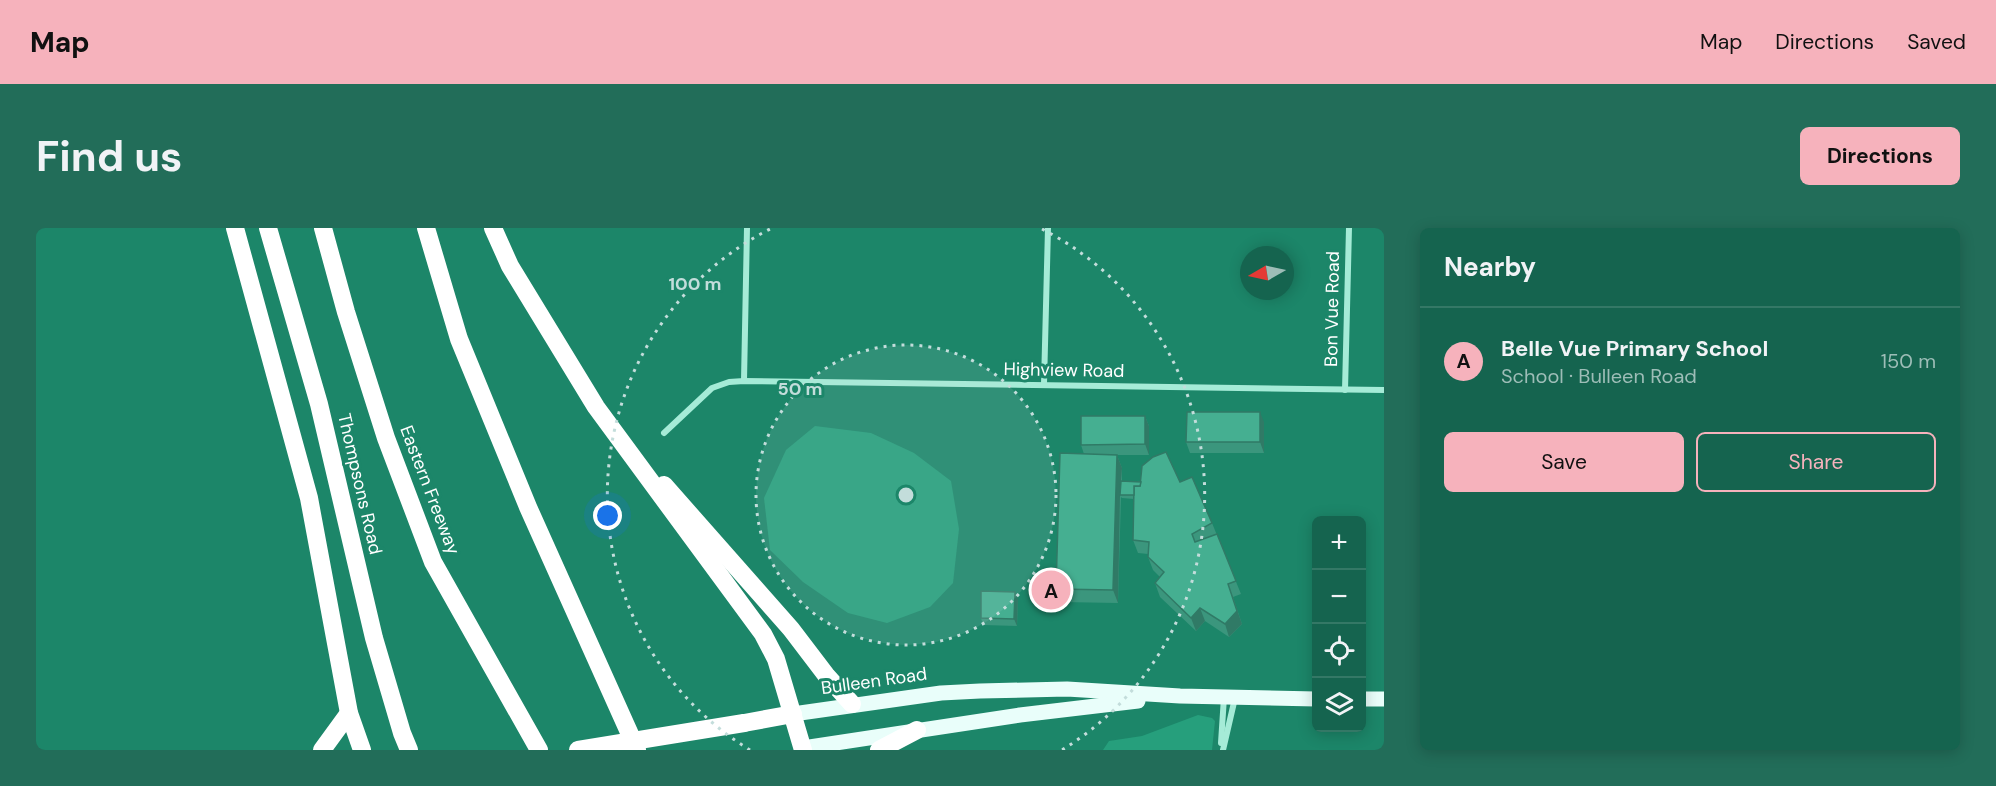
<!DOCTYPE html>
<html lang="en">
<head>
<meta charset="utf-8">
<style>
  :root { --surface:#15644f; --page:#226d59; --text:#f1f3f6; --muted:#9dbdb7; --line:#347866; --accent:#f6b2bc }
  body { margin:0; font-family:"DM Sans",sans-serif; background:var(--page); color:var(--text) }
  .controls { position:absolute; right:18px; bottom:18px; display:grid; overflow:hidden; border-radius:9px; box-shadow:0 3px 15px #0003 }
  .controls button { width:54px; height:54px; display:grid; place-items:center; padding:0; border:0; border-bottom:2px solid var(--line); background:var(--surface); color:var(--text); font:30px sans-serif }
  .compass { position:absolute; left:1204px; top:18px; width:54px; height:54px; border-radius:50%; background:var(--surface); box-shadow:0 3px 15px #0003; rotate:261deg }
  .you { position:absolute; left:572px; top:288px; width:21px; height:21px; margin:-15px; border:4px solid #fff; border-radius:50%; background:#1a73e8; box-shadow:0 0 0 9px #1a73e833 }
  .badge { display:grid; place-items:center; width:39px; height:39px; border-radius:50%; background:var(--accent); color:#111; font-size:20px; font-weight:700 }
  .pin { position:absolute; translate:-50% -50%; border:3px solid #fff; box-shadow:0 2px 6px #0006 }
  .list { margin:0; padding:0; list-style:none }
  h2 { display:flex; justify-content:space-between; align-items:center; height:78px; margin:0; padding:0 24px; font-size:26px }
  h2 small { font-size:20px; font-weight:400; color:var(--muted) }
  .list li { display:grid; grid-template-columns:39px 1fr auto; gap:18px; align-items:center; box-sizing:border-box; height:108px; padding:0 24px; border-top:2px solid var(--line) }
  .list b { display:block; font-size:22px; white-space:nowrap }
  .list p { margin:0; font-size:20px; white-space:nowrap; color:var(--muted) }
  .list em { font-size:20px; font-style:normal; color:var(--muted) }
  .actions { display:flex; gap:12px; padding:18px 24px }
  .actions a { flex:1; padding:14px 0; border:2px solid var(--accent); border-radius:9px; text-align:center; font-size:21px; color:var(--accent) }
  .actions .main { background:var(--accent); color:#111 }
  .icon { flex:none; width:33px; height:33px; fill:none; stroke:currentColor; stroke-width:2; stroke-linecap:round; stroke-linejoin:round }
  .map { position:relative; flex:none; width:1348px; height:522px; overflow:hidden; border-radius:9px }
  header { display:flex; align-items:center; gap:36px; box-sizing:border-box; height:84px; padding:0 30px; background:var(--accent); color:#111 }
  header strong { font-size:28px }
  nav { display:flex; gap:33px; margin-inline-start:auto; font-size:21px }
  .intro { display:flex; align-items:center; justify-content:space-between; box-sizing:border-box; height:144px; padding:0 36px }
  h1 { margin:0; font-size:42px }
  .button { padding:15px 27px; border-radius:9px; background:var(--accent); color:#111; font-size:21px; font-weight:700 }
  main { display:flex; gap:36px; padding:0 36px }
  aside { flex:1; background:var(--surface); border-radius:9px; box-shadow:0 3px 15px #0003 }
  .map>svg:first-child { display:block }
</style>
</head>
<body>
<header>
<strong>Map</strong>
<nav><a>Map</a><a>Directions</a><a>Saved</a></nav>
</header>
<div class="intro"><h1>Find us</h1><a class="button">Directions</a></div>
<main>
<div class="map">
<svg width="1348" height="522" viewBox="0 0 1348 522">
  <rect width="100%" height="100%" fill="#1c8669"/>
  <g fill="#269f7c">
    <polygon points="779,198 835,205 878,225 915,253 923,301 917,355 894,379 851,395 812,385 767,354 734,322 728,270 750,222"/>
    <polygon points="1162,487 1176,490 1179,493 1176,522 1067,522 1073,513 1106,508"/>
  </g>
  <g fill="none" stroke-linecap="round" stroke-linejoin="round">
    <g stroke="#a5ebd7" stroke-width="6">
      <polyline points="708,153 711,0"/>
      <polyline points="1008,156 1012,0"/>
      <polyline points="1309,162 1313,0"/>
      <polyline points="628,205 676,160 693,154 708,153 1348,162"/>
      <polyline points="1185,515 1188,469"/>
      <polyline points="1187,522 1199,470"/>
    </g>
    <g stroke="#e9fefa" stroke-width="15">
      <polyline points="1326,471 1348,471"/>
      <polyline points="757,486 905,465 944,463 1031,461 1144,468 1280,471"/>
      <polyline points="767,520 984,487 1102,473"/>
    </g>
    <g stroke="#fff" stroke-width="18">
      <polyline points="199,0 273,270 313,485 326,522"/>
      <polyline points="232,0 283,176 338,410 366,505 373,522"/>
      <polyline points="287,0 310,84 350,210 397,334 503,522"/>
      <polyline points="390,0 423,111 492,279 601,522"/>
      <polyline points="457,0 474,38 560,179 727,406 740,431 767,522"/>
      <polyline points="628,257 755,401 790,447 816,476"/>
      <polyline points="708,495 757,486"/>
      <polyline points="286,522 313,485"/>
      <polyline points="843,522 881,502"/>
    </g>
    <polyline stroke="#fff" stroke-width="18" points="542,522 708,495"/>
  </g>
  <g fill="#3b967d">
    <polygon points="1109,188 1113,198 1113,227 1081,227 1086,240 1086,253 1144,254 1176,295 1205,366 1197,369 1206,396 1193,409 1169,393 1160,403 1124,369 1119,355 1124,349 1117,342 1112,329 1112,326 1102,325 1097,312 1098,271 1086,270 1085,269 1082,375 1025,374 1020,361 1048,226 1045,217"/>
    <polygon points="1228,194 1228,225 1154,225 1150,214"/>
    <polygon points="982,371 981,398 947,397 945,390"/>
  </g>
  <g fill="#307a66">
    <polygon points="1224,184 1228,194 1228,225 1224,214"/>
    <polygon points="1109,188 1113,198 1113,227 1109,216"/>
    <polygon points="1081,227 1086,240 1084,267 1082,375 1077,362"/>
    <polygon points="1192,356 1206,396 1193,409 1189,396"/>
    <polygon points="979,364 982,371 981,398 978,391"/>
    <polygon points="1164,380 1169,393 1160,403 1155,390"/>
  </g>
  <g fill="#45af91" stroke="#307a66" stroke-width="1.5">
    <polygon points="1151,184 1224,184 1224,214 1150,214"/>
    <polygon points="1045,188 1109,188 1109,216 1045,217"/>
    <polygon points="1130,224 1144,254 1156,249 1176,295 1156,306 1159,314 1181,306 1200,353 1192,356 1201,383 1189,396 1164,380 1155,390 1119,355 1128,344 1112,329 1113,314 1097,312 1098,258 1104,258 1106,238 1117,229"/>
    <polygon points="1024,225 1081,227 1077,362 1020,361"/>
    <polygon points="1085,253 1105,254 1104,258 1098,258 1098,267 1084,267"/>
    <polygon points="945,363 979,364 978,391 945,390"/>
  </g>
  <circle cx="870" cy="267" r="150" fill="#c3dddb" fill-opacity=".12"/>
  <g fill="none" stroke="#c3dddb" stroke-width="3" stroke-dasharray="3 6">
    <circle cx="870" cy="267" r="150"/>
    <path d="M714 522A299 299 0 0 1 734 1M1006 1A299 299 0 0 1 1026 522"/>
  </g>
  <g text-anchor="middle" stroke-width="6" stroke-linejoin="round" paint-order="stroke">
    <g font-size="18" fill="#fff" stroke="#1c8669">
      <text transform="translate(1296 81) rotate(-89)" y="6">Bon Vue Road</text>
      <text transform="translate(1028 142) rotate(1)" y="6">Highview Road</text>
      <text transform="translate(324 256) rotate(77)" y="6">Thompsons Road</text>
      <text transform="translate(394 262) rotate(69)" y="6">Eastern Freeway</text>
      <text transform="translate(838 453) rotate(-8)" y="6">Bulleen Road</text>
    </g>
  </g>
  <circle cx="870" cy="267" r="9" fill="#c3dddb" stroke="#1c8669" stroke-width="3"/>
  <g font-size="18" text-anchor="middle" font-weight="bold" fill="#c3dddb" stroke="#1c8669" stroke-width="6" stroke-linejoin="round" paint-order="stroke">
    <text x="659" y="62">100 m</text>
    <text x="764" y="167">50 m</text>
  </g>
</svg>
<div class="controls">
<button>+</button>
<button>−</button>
<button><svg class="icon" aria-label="locate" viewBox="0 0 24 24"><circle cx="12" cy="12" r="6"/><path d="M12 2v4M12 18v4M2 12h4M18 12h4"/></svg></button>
<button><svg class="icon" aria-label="layers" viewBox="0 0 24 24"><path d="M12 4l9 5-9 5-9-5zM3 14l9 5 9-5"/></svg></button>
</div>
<svg class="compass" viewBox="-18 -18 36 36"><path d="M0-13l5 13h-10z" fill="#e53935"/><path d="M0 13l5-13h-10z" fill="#9dbdb7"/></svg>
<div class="you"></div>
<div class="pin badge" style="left:1015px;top:362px">A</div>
</div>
<aside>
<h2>Nearby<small></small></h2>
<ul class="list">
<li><span class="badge">A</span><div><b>Belle Vue Primary School</b><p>School · Bulleen Road</p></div><em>150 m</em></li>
</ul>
<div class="actions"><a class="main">Save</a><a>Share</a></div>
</aside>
</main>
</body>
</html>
